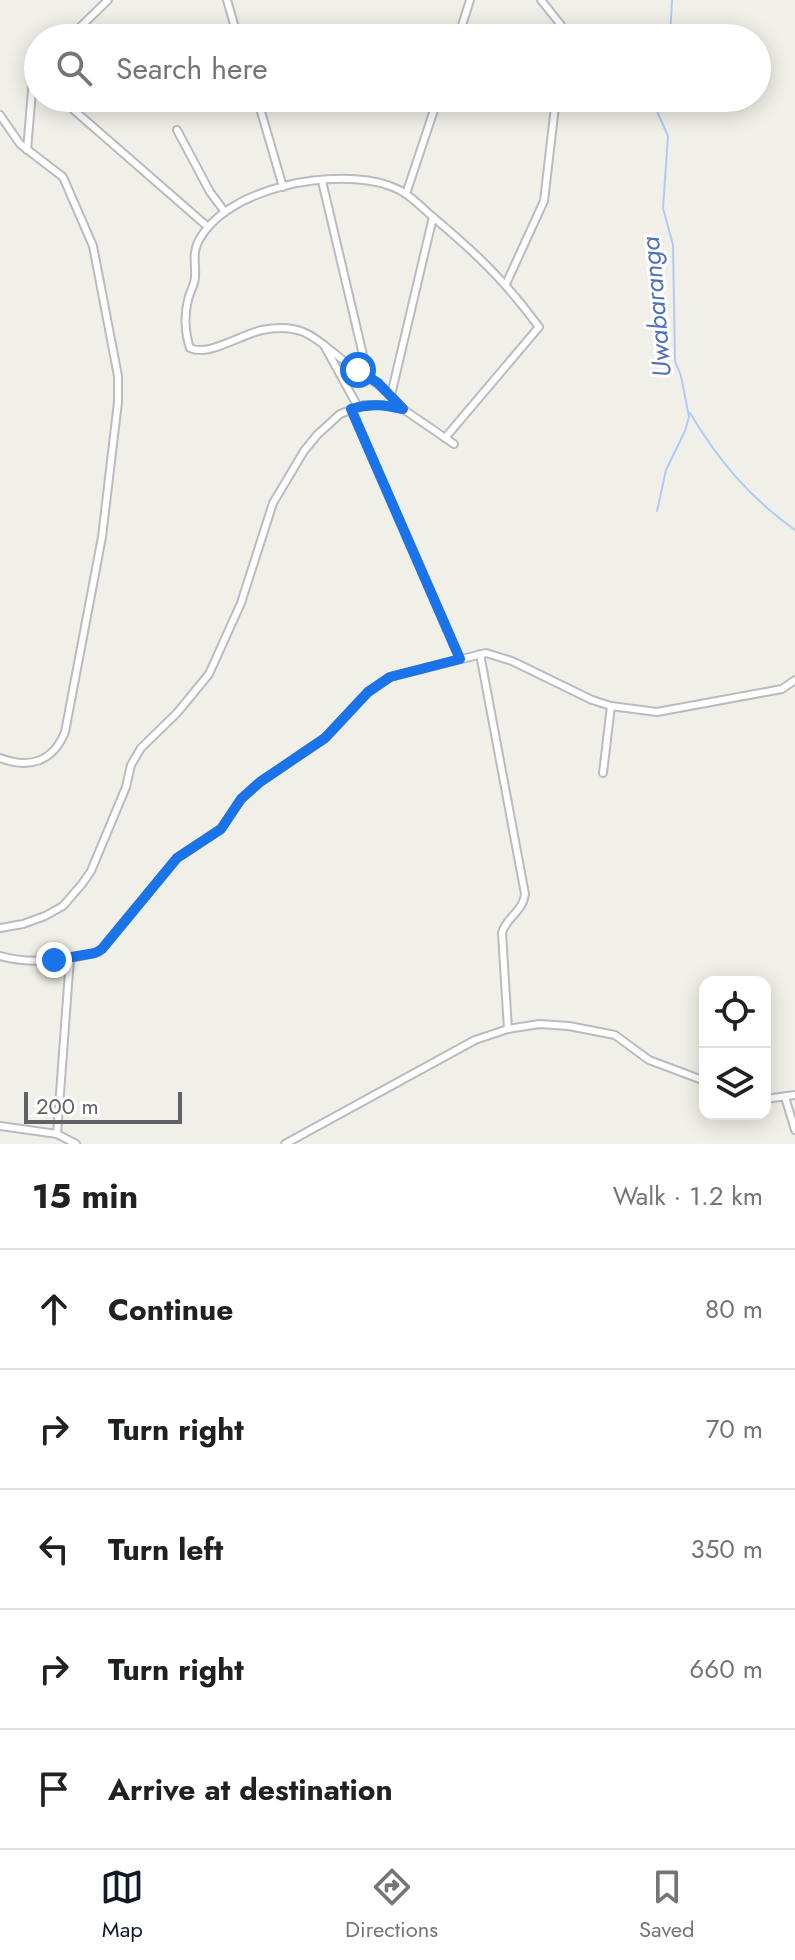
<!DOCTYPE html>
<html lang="en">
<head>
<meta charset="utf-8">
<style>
  :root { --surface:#fff; --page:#f6f6f6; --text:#202124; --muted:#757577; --line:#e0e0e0; --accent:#111827 }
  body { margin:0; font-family:Jost,sans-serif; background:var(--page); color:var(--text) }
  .controls { position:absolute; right:24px; bottom:24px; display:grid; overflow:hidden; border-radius:16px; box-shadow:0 4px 20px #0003 }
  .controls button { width:72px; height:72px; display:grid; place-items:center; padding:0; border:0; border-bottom:2px solid var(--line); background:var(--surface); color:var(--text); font:40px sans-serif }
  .scale { position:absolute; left:24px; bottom:20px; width:158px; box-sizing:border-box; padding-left:8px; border:4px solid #5f6167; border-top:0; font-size:22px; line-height:28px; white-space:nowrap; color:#5f6167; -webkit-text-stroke:6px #fff; paint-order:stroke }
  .stop { position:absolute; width:24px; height:24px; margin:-18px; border:6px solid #1a73e8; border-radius:50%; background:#fff }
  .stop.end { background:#1a73e8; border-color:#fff; box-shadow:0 2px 8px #0008 }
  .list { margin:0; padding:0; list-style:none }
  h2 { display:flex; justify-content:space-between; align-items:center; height:104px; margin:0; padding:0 32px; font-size:34px }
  h2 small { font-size:26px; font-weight:400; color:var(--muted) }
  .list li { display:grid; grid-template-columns:52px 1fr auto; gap:24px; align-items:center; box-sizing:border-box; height:120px; padding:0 32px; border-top:2px solid var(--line) }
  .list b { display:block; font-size:30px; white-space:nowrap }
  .list em { font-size:26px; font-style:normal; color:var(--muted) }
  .icon { flex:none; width:44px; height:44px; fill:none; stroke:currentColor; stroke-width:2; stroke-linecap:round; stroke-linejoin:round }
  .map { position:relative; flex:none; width:795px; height:1144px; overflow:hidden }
  .search { position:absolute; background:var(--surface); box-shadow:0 4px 20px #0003; left:24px; right:24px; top:24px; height:88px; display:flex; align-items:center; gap:20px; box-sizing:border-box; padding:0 28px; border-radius:44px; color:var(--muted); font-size:30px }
  .sheet { height:704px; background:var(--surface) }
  nav { display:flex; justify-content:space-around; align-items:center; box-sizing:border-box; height:112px; border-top:2px solid var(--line); background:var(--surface); font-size:22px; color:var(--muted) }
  nav a { display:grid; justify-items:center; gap:4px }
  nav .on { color:var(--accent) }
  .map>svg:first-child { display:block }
</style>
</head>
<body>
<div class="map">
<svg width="795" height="1144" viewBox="0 0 795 1144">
  <rect width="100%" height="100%" fill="#f0f0e8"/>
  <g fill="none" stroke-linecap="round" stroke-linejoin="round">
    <g stroke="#aecbfa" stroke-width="2">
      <polyline points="670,38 672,0"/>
      <path d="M690,413C718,460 750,498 795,530"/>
      <polyline points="657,511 666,470 685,431 689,417 681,376 675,361 673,245 663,208 668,136 656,109 658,98"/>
    </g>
    <g stroke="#babbc0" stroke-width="10">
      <g id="minor">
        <polyline points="227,0 238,38"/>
        <polyline points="541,0 561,25 562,38"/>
        <polyline points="69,38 108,0"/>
        <polyline points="458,38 470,0"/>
        <polyline points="60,98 208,227"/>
        <polyline points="257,98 283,187"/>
        <path d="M0,115L20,144L63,177L93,246L118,376V402L102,537L65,732C53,762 29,769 0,758"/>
        <polyline points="177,130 210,192 225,212"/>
        <polyline points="27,150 33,79 38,69"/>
        <polyline points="322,181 368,376"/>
        <polyline points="406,194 438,98"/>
        <polyline points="506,284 544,201 556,98"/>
        <polyline points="324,345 358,407"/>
        <polyline points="391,395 433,217"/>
        <polyline points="351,409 460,659"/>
        <path d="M403,409C388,390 371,379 351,366C318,343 308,321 262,330C242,334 208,357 190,348C185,334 184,315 188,300C189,293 195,285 195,277C196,264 192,255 198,242C226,186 337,167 390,186C408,192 420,206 434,218C476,253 506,282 539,327L445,438"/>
        <path d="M480,654L525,894C523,912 506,917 502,933L508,1029"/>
        <polyline points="603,773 611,706"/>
        <polyline points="0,928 23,924 45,916 63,906 82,884 91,871 126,787 131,765 141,748 177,713 209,674 241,603 273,503 304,451 317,435 340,414 364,405 382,405 403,409 454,444"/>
        <path d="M0,956C31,965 68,960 99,952L177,858L221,829L241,799L260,782L325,738L368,692L390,677L486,653L512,661L592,700L611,706L657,712L782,689L795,680"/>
        <polyline points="785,1097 795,1130"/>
        <polyline points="765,1099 795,1095"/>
        <polyline points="0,1126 57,1134 76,1144"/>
        <polyline points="57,1134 70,958"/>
        <polyline points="285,1144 475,1040 508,1029 539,1024 569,1026 615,1035 649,1060 705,1081"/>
      </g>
    </g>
    <use href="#minor" stroke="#fff" stroke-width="6"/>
  </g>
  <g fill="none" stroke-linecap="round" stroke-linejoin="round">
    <path stroke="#1a73e8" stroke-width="10" d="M54,960L95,953L102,949L177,858L221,829L241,799L260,782L325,738L368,692L390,677L460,659L351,409C370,403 385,405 403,409L378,383L358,370"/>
  </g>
  <g text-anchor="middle" stroke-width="6" stroke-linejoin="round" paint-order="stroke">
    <g font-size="26" font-style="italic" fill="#5072bd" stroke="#fff">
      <text transform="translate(656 307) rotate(-95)" y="9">Uwabaranga</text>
    </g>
  </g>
</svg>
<div class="controls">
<button><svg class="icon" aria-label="locate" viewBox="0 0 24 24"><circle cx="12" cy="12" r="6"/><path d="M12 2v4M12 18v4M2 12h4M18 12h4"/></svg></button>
<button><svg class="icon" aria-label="layers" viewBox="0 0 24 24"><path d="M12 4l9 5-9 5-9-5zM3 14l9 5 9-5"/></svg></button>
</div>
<div class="scale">200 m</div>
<div class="stop" style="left:358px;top:370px"></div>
<div class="stop end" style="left:54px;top:960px"></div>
<div class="search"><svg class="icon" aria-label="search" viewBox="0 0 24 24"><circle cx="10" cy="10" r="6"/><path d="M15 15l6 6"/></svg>Search here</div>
</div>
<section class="sheet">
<h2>15 min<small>Walk · 1.2 km</small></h2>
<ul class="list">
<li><svg class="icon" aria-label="ahead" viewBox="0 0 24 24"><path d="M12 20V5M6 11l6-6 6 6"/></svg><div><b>Continue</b></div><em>80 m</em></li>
<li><svg class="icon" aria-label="right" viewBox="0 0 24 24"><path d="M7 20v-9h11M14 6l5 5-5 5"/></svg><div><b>Turn right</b></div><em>70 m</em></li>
<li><svg class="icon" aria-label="left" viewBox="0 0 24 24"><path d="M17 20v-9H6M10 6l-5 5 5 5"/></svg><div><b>Turn left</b></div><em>350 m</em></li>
<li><svg class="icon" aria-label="right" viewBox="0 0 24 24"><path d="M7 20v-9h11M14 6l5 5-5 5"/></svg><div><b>Turn right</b></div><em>660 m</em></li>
<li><svg class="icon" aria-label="arrive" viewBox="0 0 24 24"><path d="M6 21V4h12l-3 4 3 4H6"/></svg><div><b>Arrive at destination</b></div></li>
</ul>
</section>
<nav>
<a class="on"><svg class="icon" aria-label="map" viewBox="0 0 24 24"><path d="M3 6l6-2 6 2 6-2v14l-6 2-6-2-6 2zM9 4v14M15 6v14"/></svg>Map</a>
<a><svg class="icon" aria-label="directions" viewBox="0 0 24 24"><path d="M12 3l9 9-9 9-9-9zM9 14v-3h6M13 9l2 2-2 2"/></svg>Directions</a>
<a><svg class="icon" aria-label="saved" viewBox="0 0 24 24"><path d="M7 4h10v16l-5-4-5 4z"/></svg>Saved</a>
</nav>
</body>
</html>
